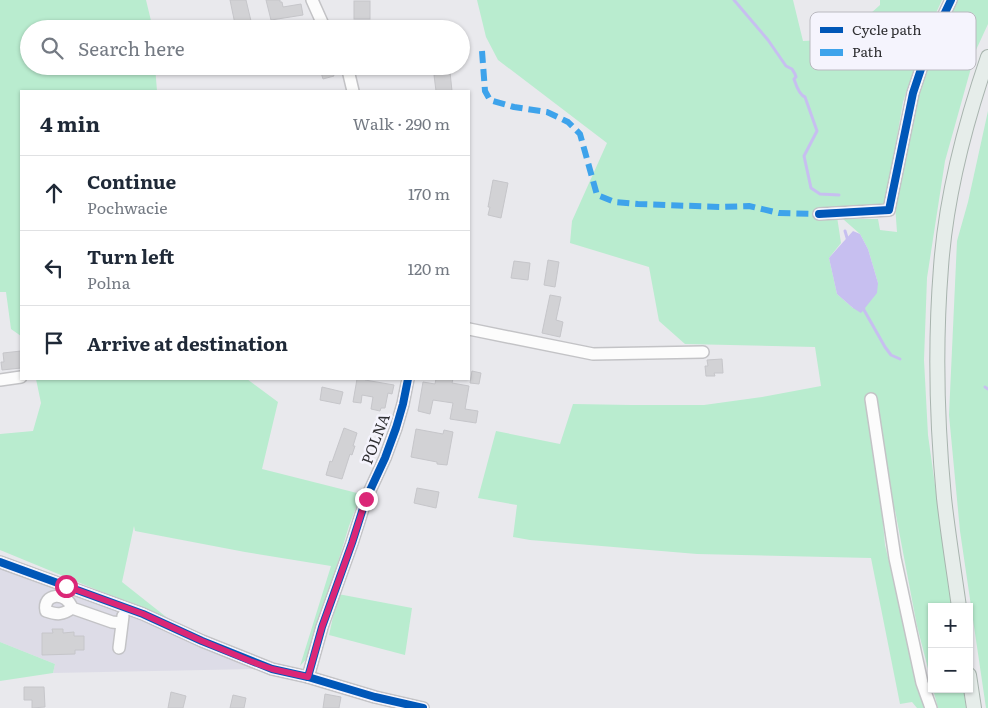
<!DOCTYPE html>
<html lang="en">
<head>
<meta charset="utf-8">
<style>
  :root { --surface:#fff; --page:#f2f2f3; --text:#1f2937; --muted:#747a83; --line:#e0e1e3 }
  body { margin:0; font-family:Literata,serif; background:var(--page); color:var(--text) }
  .controls { position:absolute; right:15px; bottom:15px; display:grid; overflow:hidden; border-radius:0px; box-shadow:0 1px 4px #0004 }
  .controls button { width:45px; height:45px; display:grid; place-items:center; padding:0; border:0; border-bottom:1px solid var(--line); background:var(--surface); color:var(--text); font:25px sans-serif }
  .stop { position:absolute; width:15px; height:15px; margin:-11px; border:4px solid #db2777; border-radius:50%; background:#fff }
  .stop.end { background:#db2777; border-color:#fff; box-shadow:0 1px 5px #0008 }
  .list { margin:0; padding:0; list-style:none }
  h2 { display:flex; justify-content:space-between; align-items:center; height:65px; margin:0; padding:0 20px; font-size:21px }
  h2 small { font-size:16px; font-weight:400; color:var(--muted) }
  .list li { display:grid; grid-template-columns:32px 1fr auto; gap:15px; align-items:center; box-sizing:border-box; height:75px; padding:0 20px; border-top:1px solid var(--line) }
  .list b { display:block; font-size:19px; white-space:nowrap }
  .list p { margin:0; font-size:16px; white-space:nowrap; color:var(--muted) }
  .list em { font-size:16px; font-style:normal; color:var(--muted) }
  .icon { flex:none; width:28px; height:28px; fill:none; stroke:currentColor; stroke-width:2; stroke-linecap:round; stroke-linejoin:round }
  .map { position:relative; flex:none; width:988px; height:708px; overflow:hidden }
  .search { position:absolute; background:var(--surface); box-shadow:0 1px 4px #0004; left:20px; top:20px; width:450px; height:55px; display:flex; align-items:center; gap:12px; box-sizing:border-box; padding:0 18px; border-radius:28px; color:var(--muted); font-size:19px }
  .panel { position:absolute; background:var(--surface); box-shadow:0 1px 4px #0004; left:20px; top:90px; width:450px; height:290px; border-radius:0px }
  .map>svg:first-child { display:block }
</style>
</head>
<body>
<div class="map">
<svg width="988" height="708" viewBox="0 0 988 708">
  <rect width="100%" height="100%" fill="#e9e9ed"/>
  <polygon fill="#dddce7" points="0,567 136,617 255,669 53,673 55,664 0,642"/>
  <g fill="#b9eccf">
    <polygon points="0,0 146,0 153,29 29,29 29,66 155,66 157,91 21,91 21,336 11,329 6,292 0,292"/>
    <polygon points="477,0 793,0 803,41 842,39 880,5 880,0 942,0 925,37 903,102 885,206 836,210 841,243 829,258 837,294 853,308 878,283 868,249 860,234 843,219 878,219 880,230 897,232 895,205 918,92 957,0 988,0 988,24 976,50 945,161 927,278 924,360 928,435 952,607 932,607 932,684 917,626 895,510 882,512 885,545 924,708 917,708 912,702 900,704 871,558 697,554 530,540 513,537 517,505 478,498 496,431 560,444 573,404 631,405 704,405 762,397 821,386 815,347 685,344 659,321 649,267 570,243 572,221 607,143 498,60 486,37"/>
    <polygon points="988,111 988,708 986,708 960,531 949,415 957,241 968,202"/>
    <polygon points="36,379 247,379 278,402 262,469 361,494 349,526 338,562 308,657 300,666 331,566 245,552 135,531 134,526 122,582 170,620 0,550 0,434 33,431 41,403"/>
    <polygon points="338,594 412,608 405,655 329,635"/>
    <polygon points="0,642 55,664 53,673 0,681"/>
    <polygon points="933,689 964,689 966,708 938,708"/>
  </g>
  <polygon fill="#c7bff0" points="853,231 860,234 868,249 878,283 877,293 861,313 853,308 837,294 829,258"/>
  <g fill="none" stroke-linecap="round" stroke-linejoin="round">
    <g stroke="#c7bff0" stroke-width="3">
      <path d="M734,0L768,40L786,66L792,69L795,74L796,77L794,79C796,85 799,95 805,97L817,131L804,156L811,188L820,194L839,195"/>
      <polyline points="845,231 848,241"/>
      <polyline points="863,305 864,310 885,347 891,355 900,359"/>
      <polyline points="985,387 988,389"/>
    </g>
  </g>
  <g fill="#d2d2d5" stroke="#c6c6ca">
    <polygon points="230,0 246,0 251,21 235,24"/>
    <polygon points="266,0 280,0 280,2 282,2 283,7 301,4 303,15 271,20"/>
    <rect x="354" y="1" width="16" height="18"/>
    <polygon points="319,66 330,66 334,76 323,79"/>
    <polygon points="450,72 452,91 436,91 434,75"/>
    <polygon points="493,180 508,183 501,218 488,215 490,207 488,207"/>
    <polygon points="548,260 559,262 555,287 544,285"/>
    <polygon points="514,261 530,263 528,280 511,278"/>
    <polygon points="550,295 561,297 556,320 563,322 560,337 542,333"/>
    <polygon points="21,351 21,368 2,370 1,362 4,362 3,353"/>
    <polygon points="722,359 723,373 714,373 715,376 706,376 705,366 708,366 707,360"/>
    <polygon points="472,371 481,373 479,384 470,383"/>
    <polygon points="357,379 365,379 365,380 394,385 392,394 388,393 385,408 381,408 380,411 371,409 373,397 362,395 361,403 353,402"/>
    <polygon points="436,379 453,379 452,383 469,386 465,409 478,411 476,423 450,419 453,403 433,400 430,414 418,411 423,382 435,384"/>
    <polygon points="322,387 343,392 340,404 320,400"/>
    <polygon points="344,428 357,433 353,446 355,446 352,455 350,454 342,479 326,475 330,461 332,462"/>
    <polygon points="416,429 443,434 444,430 453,432 447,465 437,464 437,462 411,457"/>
    <polygon points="417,488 439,492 436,508 414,503"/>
    <polygon points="52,629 63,629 63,633 74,632 74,636 84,636 84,650 75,650 75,654 42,655 42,633 53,633"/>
    <polygon points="24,687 44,687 45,707 32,708 32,700 24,700"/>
    <polygon points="171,692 186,696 183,708 168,708"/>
    <polygon points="325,694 341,697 339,708 323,708"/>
    <polygon points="233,695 246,698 244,708 230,708"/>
  </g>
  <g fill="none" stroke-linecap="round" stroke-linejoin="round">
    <g stroke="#c3c3c6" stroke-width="14">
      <g id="minor">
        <polyline points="312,0 325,29"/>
        <polyline points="347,66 353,91"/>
        <polyline points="819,214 889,210 913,93 928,48 951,0"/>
        <polyline points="469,329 593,354 703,352"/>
        <polyline points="0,380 21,377"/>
        <polyline points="871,399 895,558 922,683 931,708"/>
        <polyline points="0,562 143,614 202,641 272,669 308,677 375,697 423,708"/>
        <path d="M72,608C67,591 42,593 46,611C57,615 63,615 72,608L112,622L121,623"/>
        <polyline points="119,648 123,616"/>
        <polyline points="308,677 322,627 352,543 366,499 385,458 396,428 403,404 408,379"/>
      </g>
    </g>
    <g stroke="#a8b4ae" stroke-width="16">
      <g id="major">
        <path d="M959,607C954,571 948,534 944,498C937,424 935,342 941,267C946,196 965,124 988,57"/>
        <polyline points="969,675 974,708"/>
      </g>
    </g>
    <use href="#minor" stroke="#fcfcfc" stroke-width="11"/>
    <use href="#major" stroke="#e6edea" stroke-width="14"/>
    <polyline stroke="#3ea3eb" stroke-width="6" stroke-dasharray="12 6" stroke-linecap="butt" points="482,51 485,91 490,100 514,107 547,112 568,122 580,134 597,195 615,202 638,204 721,207 749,206 779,213 819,214"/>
    <g stroke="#f5f4fd" stroke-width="11">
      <g id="cycleway">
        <polyline points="819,214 889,210 913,93 928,48 951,0"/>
        <polyline points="0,562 143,614 202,641 272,669 308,677 375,697 423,708"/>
        <polyline points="308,677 322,627 352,543 366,499 385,458 396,428 403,404 408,379"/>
      </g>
    </g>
    <use href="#cycleway" stroke="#0057b8" stroke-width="8"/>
  </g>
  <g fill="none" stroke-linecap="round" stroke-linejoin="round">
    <polyline stroke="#db2777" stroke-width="6" points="66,586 143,614 202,641 250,661 272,669 308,677 322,627 352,543 366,499"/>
  </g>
  <g text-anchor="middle" stroke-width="5" stroke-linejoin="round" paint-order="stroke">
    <g font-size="15" fill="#2f2f32" stroke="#f5f4fd">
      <text transform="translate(376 439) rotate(-69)" y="5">POLNA</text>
    </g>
  </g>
  <rect x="810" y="12" width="166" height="58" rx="8" fill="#f5f4fd" stroke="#bab9c0" stroke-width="1"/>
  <rect x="820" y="27" width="23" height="6" fill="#0057b8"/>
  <rect x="820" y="49" width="23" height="7" fill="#3ea3eb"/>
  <g font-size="14" fill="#2f2f32">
    <text x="852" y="35">Cycle path</text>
    <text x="852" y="57">Path</text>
  </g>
</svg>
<div class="controls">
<button>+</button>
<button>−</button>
</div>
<div class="stop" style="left:66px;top:586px"></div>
<div class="stop end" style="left:366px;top:499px"></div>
<div class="search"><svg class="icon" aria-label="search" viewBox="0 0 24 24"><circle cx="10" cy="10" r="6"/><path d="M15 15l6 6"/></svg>Search here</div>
<section class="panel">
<h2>4 min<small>Walk · 290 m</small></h2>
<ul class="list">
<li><svg class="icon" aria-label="ahead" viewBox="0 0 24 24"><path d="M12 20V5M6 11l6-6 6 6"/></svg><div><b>Continue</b><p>Pochwacie</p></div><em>170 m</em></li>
<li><svg class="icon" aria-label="left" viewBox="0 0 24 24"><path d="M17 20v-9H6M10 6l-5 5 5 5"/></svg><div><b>Turn left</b><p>Polna</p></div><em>120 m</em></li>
<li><svg class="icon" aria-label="arrive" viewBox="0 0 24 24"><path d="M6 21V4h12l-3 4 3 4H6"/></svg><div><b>Arrive at destination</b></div></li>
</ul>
</section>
</div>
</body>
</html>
